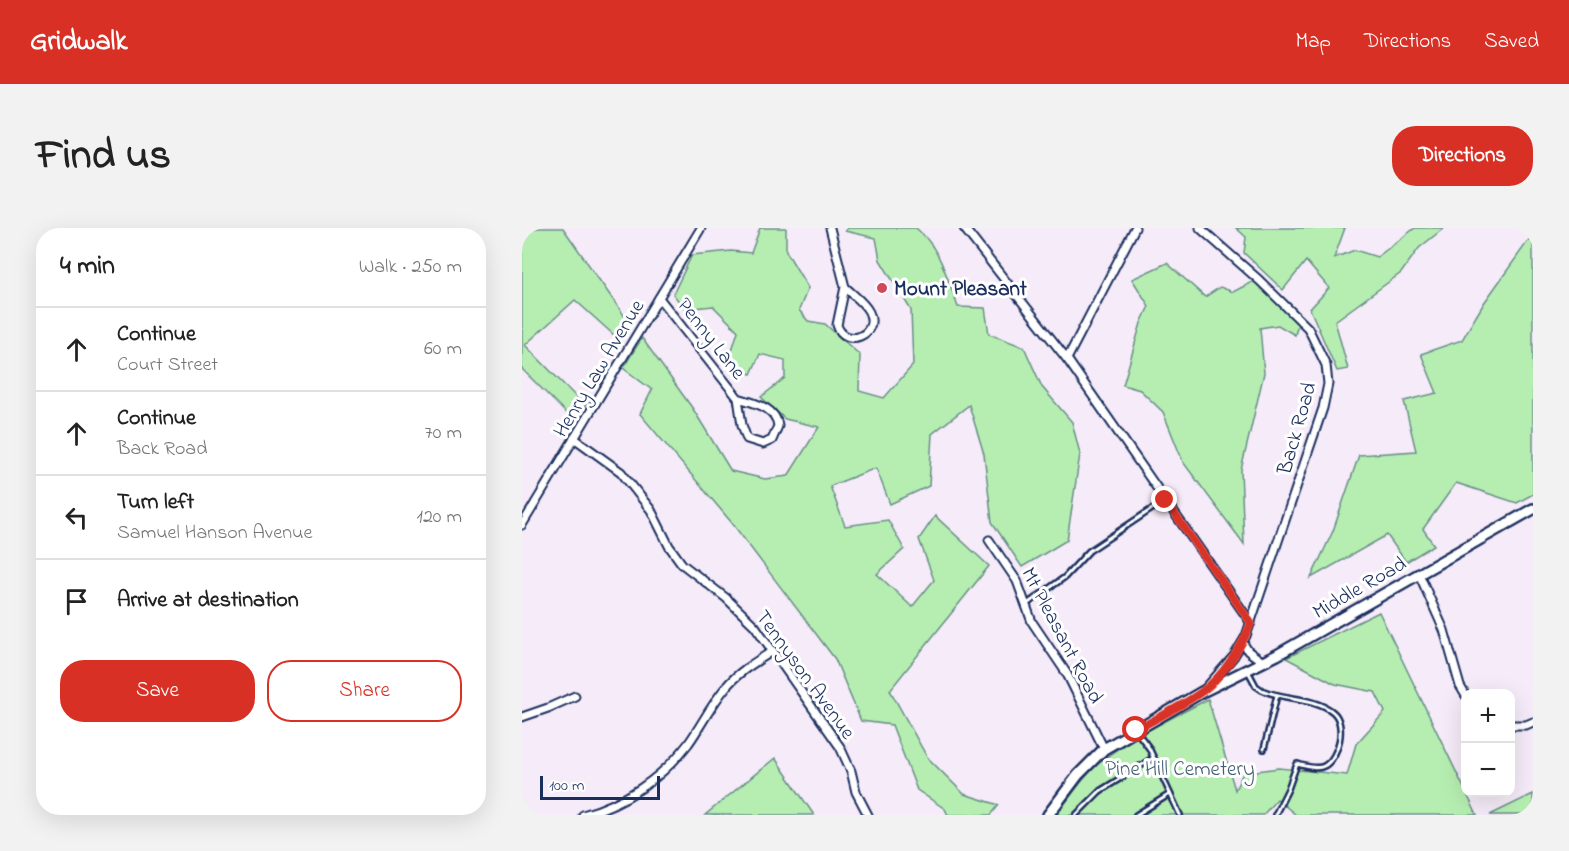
<!DOCTYPE html>
<html lang="en">
<head>
<meta charset="utf-8">
<style>
  :root { --surface:#fff; --page:#f2f2f2; --text:#222; --muted:#767676; --line:#e0e0e0; --accent:#d93025 }
  body { margin:0; font-family:"Indie Flower",sans-serif; background:var(--page); color:var(--text) }
  .controls { position:absolute; right:18px; bottom:18px; display:grid; overflow:hidden; border-radius:12px; box-shadow:0 6px 24px #0002 }
  .controls button { width:54px; height:54px; display:grid; place-items:center; padding:0; border:0; border-bottom:2px solid var(--line); background:var(--surface); color:var(--text); font:30px sans-serif }
  .scale { position:absolute; left:18px; bottom:15px; width:120px; box-sizing:border-box; padding-left:6px; border:3px solid #1b2f5e; border-top:0; font-size:16px; line-height:21px; white-space:nowrap; color:#1b2f5e; -webkit-text-stroke:4px #fff; paint-order:stroke }
  .stop { position:absolute; width:18px; height:18px; margin:-14px; border:4px solid #d93025; border-radius:50%; background:#fff }
  .stop.end { background:#d93025; border-color:#fff; box-shadow:0 2px 6px #0008 }
  .list { margin:0; padding:0; list-style:none }
  h2 { display:flex; justify-content:space-between; align-items:center; height:78px; margin:0; padding:0 24px; font-size:26px }
  h2 small { font-size:20px; font-weight:400; color:var(--muted) }
  .list li { display:grid; grid-template-columns:39px 1fr auto; gap:18px; align-items:center; box-sizing:border-box; height:84px; padding:0 24px; border-top:2px solid var(--line) }
  .list b { display:block; font-size:22px; white-space:nowrap }
  .list p { margin:0; font-size:20px; white-space:nowrap; color:var(--muted) }
  .list em { font-size:20px; font-style:normal; color:var(--muted) }
  .actions { display:flex; gap:12px; padding:18px 24px }
  .actions a { flex:1; padding:14px 0; border:2px solid var(--accent); border-radius:24px; text-align:center; font-size:21px; color:var(--accent) }
  .actions .main { background:var(--accent); color:#fff }
  .icon { flex:none; width:33px; height:33px; fill:none; stroke:currentColor; stroke-width:2; stroke-linecap:round; stroke-linejoin:round }
  .map { position:relative; flex:none; width:1011px; height:587px; overflow:hidden; border-radius:24px }
  header { display:flex; align-items:center; gap:36px; box-sizing:border-box; height:84px; padding:0 30px; background:var(--accent); color:#fff }
  header strong { font-size:28px }
  nav { display:flex; gap:33px; margin-inline-start:auto; font-size:21px }
  .intro { display:flex; align-items:center; justify-content:space-between; box-sizing:border-box; height:144px; padding:0 36px }
  h1 { margin:0; font-size:42px }
  .button { padding:15px 27px; border-radius:24px; background:var(--accent); color:#fff; font-size:21px; font-weight:700 }
  main { display:flex; gap:36px; padding:0 36px }
  aside { flex:1; background:var(--surface); border-radius:24px; box-shadow:0 6px 24px #0002 }
  .map>svg:first-child { display:block }
</style>
</head>
<body>
<header>
<strong>Gridwalk</strong>
<nav><a>Map</a><a>Directions</a><a>Saved</a></nav>
</header>
<div class="intro"><h1>Find us</h1><a class="button">Directions</a></div>
<main>
<aside>
<h2>4 min<small>Walk · 250 m</small></h2>
<ul class="list">
<li><svg class="icon" aria-label="ahead" viewBox="0 0 24 24"><path d="M12 20V5M6 11l6-6 6 6"/></svg><div><b>Continue</b><p>Court Street</p></div><em>60 m</em></li>
<li><svg class="icon" aria-label="ahead" viewBox="0 0 24 24"><path d="M12 20V5M6 11l6-6 6 6"/></svg><div><b>Continue</b><p>Back Road</p></div><em>70 m</em></li>
<li><svg class="icon" aria-label="left" viewBox="0 0 24 24"><path d="M17 20v-9H6M10 6l-5 5 5 5"/></svg><div><b>Turn left</b><p>Samuel Hanson Avenue</p></div><em>120 m</em></li>
<li><svg class="icon" aria-label="arrive" viewBox="0 0 24 24"><path d="M6 21V4h12l-3 4 3 4H6"/></svg><div><b>Arrive at destination</b></div></li>
</ul>
<div class="actions"><a class="main">Save</a><a>Share</a></div>
</aside>
<div class="map">
<svg width="1011" height="587" viewBox="0 0 1011 587">
  <rect width="100%" height="100%" fill="#f6ebf8"/>
  <filter id="ink" filterUnits="userSpaceOnUse"><feTurbulence type="fractalNoise" baseFrequency=".0167" numOctaves="2"/><feDisplacementMap in="SourceGraphic" scale="12" xChannelSelector="R" yChannelSelector="G"/><feConvolveMatrix kernelMatrix="1 2 1 2 8 2 1 2 1" color-interpolation-filters="sRGB"/></filter>
  <g filter="url(#ink)">
    <g fill="#b6eeb1" stroke="#688e88" stroke-width="1.5">
      <polygon points="0,0 41,0 106,93 94,109 53,72 3,117 56,171 62,174 68,170 50,199 49,190 0,141"/>
      <path d="M238,0H264V23L286,60L277,82L286,93L303,96L338,127L337,163L362,170L391,137L389,82L358,32L354,10L323,3L326,0H394C419,21 425,50 436,79L463,80L467,106L502,119L520,159L550,194L558,226L545,312L500,339L470,294L462,226L447,177L410,206L407,258L368,276L354,240L308,258L323,298L366,292L382,321L355,346L390,379L412,352L397,311L413,288L467,338L368,462L405,529L442,566L477,577L469,587H426L423,581L395,562L370,497L339,493L313,431L210,295L118,186L130,162L101,140L120,110L171,181L209,243L243,251L266,248L297,199L263,191L239,169L263,150V132L238,126L229,146L205,138L216,103L191,78L163,81L151,66L170,27L209,23L229,25Z"/>
      <polygon points="714,0 823,0 812,30 833,22 855,29 893,0 922,0 897,20 879,45 813,93 826,141 815,143 788,81 807,60 784,33 761,62 722,25 724,9"/>
      <polygon points="1011,6 1011,266 995,275 934,255 901,301 912,317 884,334 865,307 789,350 811,303 837,227 894,223 882,173 915,165 899,126 940,112 962,75"/>
      <polygon points="645,35 683,69 698,59 711,64 732,53 776,95 773,107 756,97 738,100 742,145 719,242 722,316 661,234 641,184 618,162 601,157 619,95 627,78 610,51"/>
      <path d="M857,384L955,587H774L755,571L741,587H535C547,570 559,552 575,537C604,511 651,490 686,471L713,562L721,545L757,540L825,547L834,516L863,484L853,464L813,456L764,430Z"/>
      <polygon points="253,530 292,587 183,587"/>
      <polygon points="1011,566 1011,587 968,587"/>
    </g>
    <g fill="none" stroke-linecap="round" stroke-linejoin="round">
      <g stroke="#1b2f5e" stroke-width="8">
        <g id="lane">
          <polyline points="505,376 543,349 567,323 642,273"/>
          <path d="M726,443L734,458L740,462C761,472 794,469 811,484C825,496 817,530 802,538C795,542 783,538 775,536L766,561L753,587"/>
          <polyline points="615,504 627,520 658,587"/>
          <polyline points="742,521 755,467"/>
          <polyline points="554,587 578,563 631,530"/>
          <polyline points="614,587 648,566"/>
        </g>
      </g>
      <g stroke="#1b2f5e" stroke-width="11">
        <g id="street">
          <path d="M308,0L323,59L315,97C323,121 358,107 347,84C342,74 331,67 323,59"/>
          <polyline points="442,0 545,131 729,395"/>
          <polyline points="678,0 737,52 786,100 804,137 806,156 801,180 724,408 712,428 683,461"/>
          <path d="M137,70L216,170L220,197L225,211L241,216L250,212L256,198C254,179 232,175 216,170"/>
          <polyline points="545,131 613,0"/>
          <polyline points="52,210 99,244 129,282 147,318 160,336 204,370 233,398 318,519 329,543 334,564 346,587"/>
          <polyline points="0,297 179,0"/>
          <polyline points="467,312 495,353 510,394 545,446 582,521"/>
          <polyline points="897,346 922,402 938,458 944,468"/>
          <polyline points="721,415 726,423 741,434"/>
          <polyline points="0,489 26,480 53,468"/>
          <polyline points="988,497 1004,497 1011,494"/>
          <path d="M61,587C102,576 140,550 166,516C179,498 189,477 204,459C216,444 235,433 251,423"/>
        </g>
      </g>
      <g stroke="#1b2f5e" stroke-width="14">
        <polyline id="secondary" points="526,587 556,547 582,521 680,464 755,427 1011,281"/>
      </g>
      <use href="#lane" stroke="#fff" stroke-width="3"/>
      <use href="#street" stroke="#fff" stroke-width="7"/>
      <use href="#secondary" stroke="#fff" stroke-width="9"/>
    </g>
  </g>
  <g fill="none" stroke-linecap="round" stroke-linejoin="round" filter="url(#ink)">
    <path stroke="#d93025" stroke-width="8" d="M614,502C635,490 658,479 678,465C700,450 720,419 729,395L643,272"/>
  </g>
  <circle fill="#d1495b" stroke="#fff" stroke-width="2" cx="360" cy="60" r="6"/>
  <g text-anchor="middle" stroke-width="6" stroke-linejoin="round" paint-order="stroke">
    <g font-size="21" font-weight="bold" fill="#1b2f5e" stroke="#fff" text-anchor="start">
      <text x="372" y="67">Mount Pleasant</text>
    </g>
    <g font-size="21" fill="#1b2f5e" stroke="#fff">
      <text transform="translate(190 110) rotate(52)" y="7">Penny Lane</text>
      <text transform="translate(76 140) rotate(-59)" y="7">Henry Law Avenue</text>
      <text transform="translate(774 200) rotate(-74)" y="7">Back Road</text>
      <text transform="translate(837 359) rotate(-30)" y="7">Middle Road</text>
      <text transform="translate(541 407) rotate(62)" y="7">Mt Pleasant Road</text>
      <text transform="translate(284 446) rotate(54)" y="7">Tennyson Avenue</text>
    </g>
    <g font-size="21" fill="#425f73" stroke="#fff">
      <text x="658" y="547">Pine Hill Cemetery</text>
    </g>
  </g>
</svg>
<div class="controls">
<button>+</button>
<button>−</button>
</div>
<div class="scale">100 m</div>
<div class="stop" style="left:614px;top:502px"></div>
<div class="stop end" style="left:643px;top:272px"></div>
</div>
</main>
</body>
</html>
